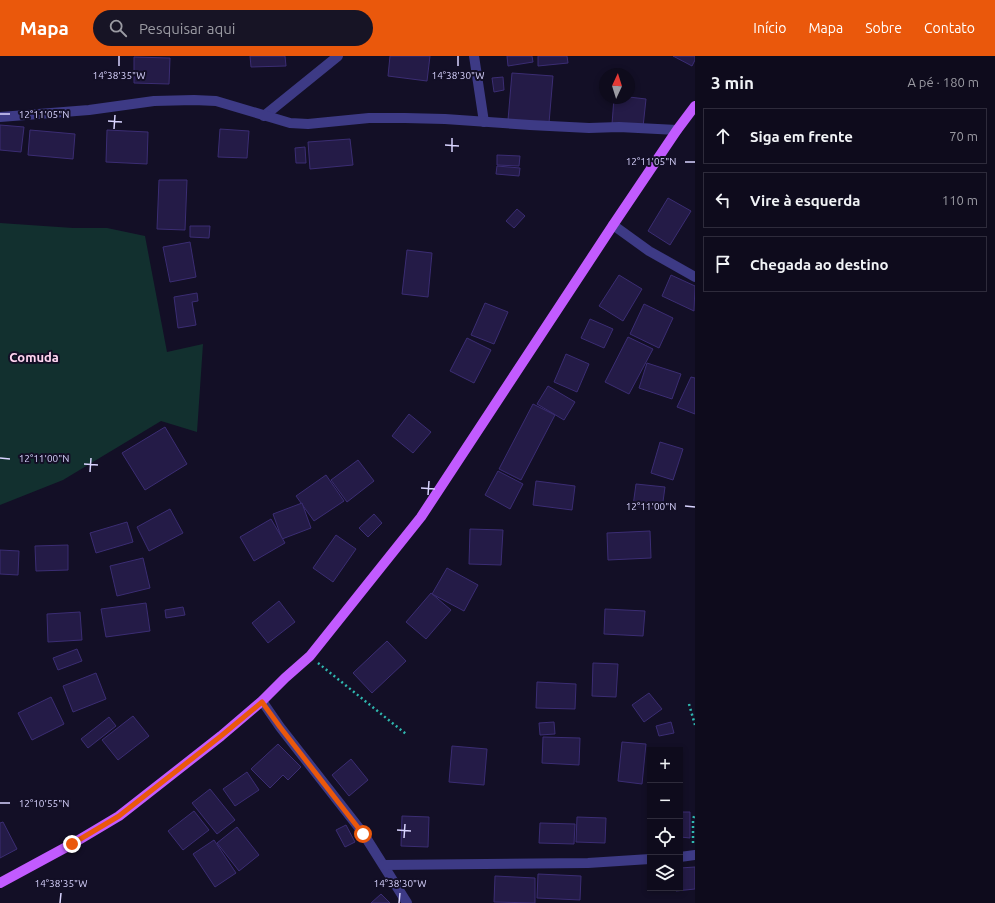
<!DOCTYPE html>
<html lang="pt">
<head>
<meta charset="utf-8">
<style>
  :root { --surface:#0e0b1c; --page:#171425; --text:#f1f3f6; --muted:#9b9ba3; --line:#2e2b3b; --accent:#ea580c }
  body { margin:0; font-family:Ubuntu,sans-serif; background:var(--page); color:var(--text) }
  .controls { position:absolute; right:12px; bottom:12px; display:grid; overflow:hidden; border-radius:0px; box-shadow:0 2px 6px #0003 }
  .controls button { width:36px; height:36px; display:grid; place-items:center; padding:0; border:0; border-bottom:1px solid var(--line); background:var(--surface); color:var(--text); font:20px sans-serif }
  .compass { position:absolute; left:599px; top:12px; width:36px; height:36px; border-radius:50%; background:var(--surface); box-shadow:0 2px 6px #0003; rotate:4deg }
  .stop { position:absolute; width:12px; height:12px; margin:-9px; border:3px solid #ea580c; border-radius:50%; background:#fff }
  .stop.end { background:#ea580c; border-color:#fff; box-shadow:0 1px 4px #0008 }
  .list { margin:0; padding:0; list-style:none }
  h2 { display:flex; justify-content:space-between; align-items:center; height:52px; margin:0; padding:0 16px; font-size:17px }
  h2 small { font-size:13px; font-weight:400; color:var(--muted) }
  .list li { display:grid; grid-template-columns:26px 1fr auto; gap:12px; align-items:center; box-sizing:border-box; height:56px; margin:0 8px 8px; padding:0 8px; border:1px solid var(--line); border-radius:0px }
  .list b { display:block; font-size:15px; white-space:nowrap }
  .list em { font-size:13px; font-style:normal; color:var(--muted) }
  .icon { flex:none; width:22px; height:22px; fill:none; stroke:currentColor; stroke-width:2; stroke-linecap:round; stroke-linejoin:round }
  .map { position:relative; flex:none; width:695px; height:847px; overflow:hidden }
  header { display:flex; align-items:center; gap:24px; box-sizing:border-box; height:56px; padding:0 20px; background:var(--accent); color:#fff }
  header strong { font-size:19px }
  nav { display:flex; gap:22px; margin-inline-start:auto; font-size:14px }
  .search { width:280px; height:36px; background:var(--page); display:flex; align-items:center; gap:10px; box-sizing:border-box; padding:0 14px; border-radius:22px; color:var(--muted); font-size:15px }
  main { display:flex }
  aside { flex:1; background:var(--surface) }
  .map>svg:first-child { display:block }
</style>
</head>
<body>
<header>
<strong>Mapa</strong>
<div class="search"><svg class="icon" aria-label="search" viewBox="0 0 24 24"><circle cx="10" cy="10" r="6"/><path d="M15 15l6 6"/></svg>Pesquisar aqui</div>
<nav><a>Início</a><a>Mapa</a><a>Sobre</a><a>Contato</a></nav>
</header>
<main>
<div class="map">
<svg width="695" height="847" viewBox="0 0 695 847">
  <rect width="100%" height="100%" fill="#130f26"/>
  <polygon fill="#12302f" points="0,167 73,172 107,172 145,180 167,296 203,288 197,376 161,365 63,424 0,449"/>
  <g fill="#241b47" stroke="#3b2d73">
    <polygon points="250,0 285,0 286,10 251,11"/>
    <polygon points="390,0 430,0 427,25 388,20"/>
    <polygon points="507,0 532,0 533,6 508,10"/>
    <polygon points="538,0 567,0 568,7 538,10"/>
    <polygon points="673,0 695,0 695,4 692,10"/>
    <polygon points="134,1 170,2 169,28 134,27"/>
    <polygon points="512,17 553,20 549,67 508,64"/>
    <polygon points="503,21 504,34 494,36 492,22"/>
    <polygon points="629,41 646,43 643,71 612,68 614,42"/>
    <polygon points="0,69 24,71 21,96 0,94"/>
    <polygon points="220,73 249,75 247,102 218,101"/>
    <polygon points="30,74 75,78 73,103 28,99"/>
    <polygon points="107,74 148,76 147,108 106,106"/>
    <polygon points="350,83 353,109 310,113 308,86"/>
    <polygon points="305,91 306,107 296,107 295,92"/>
    <polygon points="497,99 520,100 519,110 497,109"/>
    <polygon points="497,110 520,112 519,120 496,118"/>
    <polygon points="159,124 187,124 185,174 157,173"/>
    <polygon points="668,142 691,155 670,189 648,175"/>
    <polygon points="517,153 525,160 514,172 506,165"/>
    <polygon points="190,170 210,170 209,182 190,181"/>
    <polygon points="190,186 196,221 170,226 163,191"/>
    <polygon points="407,194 432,197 428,241 402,238"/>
    <polygon points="619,219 642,233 623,265 599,250"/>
    <polygon points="671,219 695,230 694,255 662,240"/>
    <polygon points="197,237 198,245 192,246 196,269 178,272 174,241"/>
    <polygon points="485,247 508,256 494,288 471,279"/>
    <polygon points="644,248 673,262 659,292 630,278"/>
    <polygon points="590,263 613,273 604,292 581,282"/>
    <polygon points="628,281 653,293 629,338 605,326"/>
    <polygon points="467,282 491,294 474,327 450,315"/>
    <polygon points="566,298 589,308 577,336 554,326"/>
    <polygon points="647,307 681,318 672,343 639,332"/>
    <polygon points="691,321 695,322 695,358 677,351"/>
    <polygon points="548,330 575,346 564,364 537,348"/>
    <polygon points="533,348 555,359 521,424 499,413"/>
    <polygon points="409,358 431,376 413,397 392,380"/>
    <polygon points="165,371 187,408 145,434 122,397"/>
    <polygon points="660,386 683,393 673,424 651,417"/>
    <polygon points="358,404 374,425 347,446 331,424"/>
    <polygon points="498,415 523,428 510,453 485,439"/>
    <polygon points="326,419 344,445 314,465 296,440"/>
    <polygon points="536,425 575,430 572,454 533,449"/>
    <polygon points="636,428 665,431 662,453 633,450"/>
    <polygon points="302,447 311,472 282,483 273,458"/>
    <polygon points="170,453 183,477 149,495 137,471"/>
    <polygon points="374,458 382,467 368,481 359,472"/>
    <polygon points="271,463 285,487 254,505 240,481"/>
    <polygon points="127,466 133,486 96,497 90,477"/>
    <polygon points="470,473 503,474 501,509 469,508"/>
    <polygon points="650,475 651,502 608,504 607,477"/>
    <polygon points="336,479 356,493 333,526 313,512"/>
    <polygon points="68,489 68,514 36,515 35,490"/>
    <polygon points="0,494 19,495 18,519 0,518"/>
    <polygon points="143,502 150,532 117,540 110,510"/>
    <polygon points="447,512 478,529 464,555 432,538"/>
    <polygon points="431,537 451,554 426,583 406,566"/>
    <polygon points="279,545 295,566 268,587 252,567"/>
    <polygon points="146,547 150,575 106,581 101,553"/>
    <polygon points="183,551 185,559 166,562 165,554"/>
    <polygon points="605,553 645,555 643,580 604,578"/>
    <polygon points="80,556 82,584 48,586 47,558"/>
    <polygon points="387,585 406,605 372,637 353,617"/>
    <polygon points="77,593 82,605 58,614 53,602"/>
    <polygon points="593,607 618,608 616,641 592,640"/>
    <polygon points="96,617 106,643 73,656 63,630"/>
    <polygon points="537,626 576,628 575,653 536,652"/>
    <polygon points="649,637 662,653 644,666 632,649"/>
    <polygon points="51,641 64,668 32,684 18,657"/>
    <polygon points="133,660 149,680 118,704 102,684"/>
    <polygon points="109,661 116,670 88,692 81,683"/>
    <polygon points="554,666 555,678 540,679 539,667"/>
    <polygon points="671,666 674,677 659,680 656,670"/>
    <polygon points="543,681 580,682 579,709 542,707"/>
    <polygon points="622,686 646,688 642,728 618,725"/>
    <polygon points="278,688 301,711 288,724 283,719 270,732 251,713"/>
    <polygon points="452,690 487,693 484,729 449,726"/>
    <polygon points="351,703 368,724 349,740 332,719"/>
    <polygon points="247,716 259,734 235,750 223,733"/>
    <polygon points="210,733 235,764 217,778 192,747"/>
    <polygon points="194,755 209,774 183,794 168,775"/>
    <polygon points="680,756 690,756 690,782 680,781"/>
    <polygon points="402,760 429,761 428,791 401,790"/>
    <polygon points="577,761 606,762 605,787 576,786"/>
    <polygon points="3,766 17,793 0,802 0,767"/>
    <polygon points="540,767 575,768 574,788 539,787"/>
    <polygon points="346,769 355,786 345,791 336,774"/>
    <polygon points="237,771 259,799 239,815 217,787"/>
    <polygon points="214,784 236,817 215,831 193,798"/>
    <polygon points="695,811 695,833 676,835 676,832 680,832 680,812"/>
    <polygon points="538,818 581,820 580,844 537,842"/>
    <polygon points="495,820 535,822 535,847 494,846"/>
    <polygon points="381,838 390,847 371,847"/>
  </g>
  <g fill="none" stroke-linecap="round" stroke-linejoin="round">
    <g stroke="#2fb8b0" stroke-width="2.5" stroke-dasharray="2 3" stroke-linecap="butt">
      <polyline points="318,607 406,678"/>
      <polyline points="689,648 695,669"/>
      <polyline points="693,787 693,763 695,758"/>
    </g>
    <g stroke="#3d3a85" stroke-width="10">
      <polyline points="474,0 484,66"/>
      <polyline points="264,60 338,0"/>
      <polyline points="0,61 89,54 154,45 194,44 216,45 290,67 308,68 369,62 405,62 445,63 530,69 589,72 619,71 677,74"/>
      <polyline points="613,169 649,195 695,221"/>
      <polyline points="262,645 280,671 363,777 407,847"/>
      <polyline points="680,801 695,799"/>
      <polyline points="384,809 588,807 650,803"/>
    </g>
    <polyline stroke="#c25bff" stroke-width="10" points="0,827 72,788 119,760 221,680 262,645 285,622 310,600 421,461 613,169 677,74 695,50"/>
  </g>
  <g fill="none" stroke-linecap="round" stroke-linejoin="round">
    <polyline stroke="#ea580c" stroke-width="5" points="72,788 119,760 221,680 262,646 280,671 363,778"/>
  </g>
  <path fill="none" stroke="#d9d4ff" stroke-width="1.5" d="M119,10V0M458,10V0M0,58H10M108,65L122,66M114,73L115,59M445,89L459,90M452,96V82M685,106H695M0,402L10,403M84,408L98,409M90,416L91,402M421,432L435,433M428,439L429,425M685,450L695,451M0,747H10M397,774L411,775M404,782L405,768M60,847L61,837M399,847L400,837"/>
  <g text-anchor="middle" stroke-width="4" stroke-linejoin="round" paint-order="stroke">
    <g font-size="13" font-weight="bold" fill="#ffd6f0" stroke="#130f26">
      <text x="34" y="306">Comuda</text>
    </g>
  </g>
  <g font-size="10" text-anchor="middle" fill="#d9d4ff" stroke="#130f26" stroke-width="4" stroke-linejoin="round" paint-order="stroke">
    <text x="119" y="23">14°38'35"W</text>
    <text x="458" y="23">14°38'30"W</text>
    <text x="44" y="62">12°11'05"N</text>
    <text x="651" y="109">12°11'05"N</text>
    <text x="44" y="406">12°11'00"N</text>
    <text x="651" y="454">12°11'00"N</text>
    <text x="44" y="751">12°10'55"N</text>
    <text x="61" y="831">14°38'35"W</text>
    <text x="400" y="831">14°38'30"W</text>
  </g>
</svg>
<div class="controls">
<button>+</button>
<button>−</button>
<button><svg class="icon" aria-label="locate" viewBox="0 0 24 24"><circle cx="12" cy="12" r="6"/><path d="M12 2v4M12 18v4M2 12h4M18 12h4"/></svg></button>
<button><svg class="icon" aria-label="layers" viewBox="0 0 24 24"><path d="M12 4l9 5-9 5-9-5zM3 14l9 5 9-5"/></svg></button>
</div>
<svg class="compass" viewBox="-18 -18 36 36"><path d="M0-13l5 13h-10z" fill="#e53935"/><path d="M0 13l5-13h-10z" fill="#9b9ba3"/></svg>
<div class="stop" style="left:363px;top:778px"></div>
<div class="stop end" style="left:72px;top:788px"></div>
</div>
<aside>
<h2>3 min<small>A pé · 180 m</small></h2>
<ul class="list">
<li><svg class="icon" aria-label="ahead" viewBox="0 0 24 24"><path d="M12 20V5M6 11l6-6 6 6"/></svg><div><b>Siga em frente</b></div><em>70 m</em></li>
<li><svg class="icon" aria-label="left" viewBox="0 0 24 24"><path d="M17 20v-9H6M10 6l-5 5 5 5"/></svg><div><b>Vire à esquerda</b></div><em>110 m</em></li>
<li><svg class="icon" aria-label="arrive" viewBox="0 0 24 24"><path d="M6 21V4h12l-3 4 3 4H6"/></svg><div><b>Chegada ao destino</b></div></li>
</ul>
</aside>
</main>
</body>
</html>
